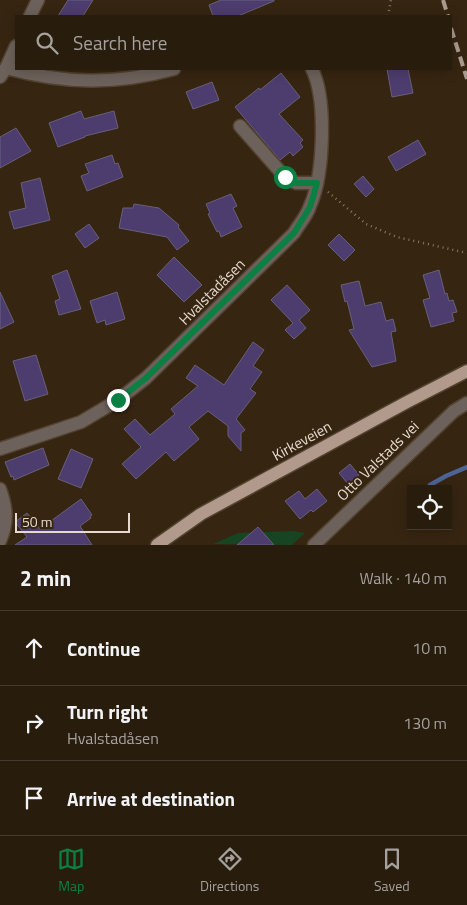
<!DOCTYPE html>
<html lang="en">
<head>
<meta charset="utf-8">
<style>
  :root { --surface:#281c0d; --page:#302516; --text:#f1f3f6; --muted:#a5a19d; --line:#443a2e; --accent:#0b8043 }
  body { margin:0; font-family:"Titillium Web",sans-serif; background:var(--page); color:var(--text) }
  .controls { position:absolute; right:15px; bottom:15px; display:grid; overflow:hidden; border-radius:0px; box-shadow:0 2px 12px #0003 }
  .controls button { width:45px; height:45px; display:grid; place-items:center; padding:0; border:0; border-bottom:1px solid var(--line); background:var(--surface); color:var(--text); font:25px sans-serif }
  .scale { position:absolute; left:15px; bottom:12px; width:115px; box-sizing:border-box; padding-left:5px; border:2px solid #e6dacf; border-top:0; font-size:14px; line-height:18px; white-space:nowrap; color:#e6dacf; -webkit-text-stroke:4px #362511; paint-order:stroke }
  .stop { position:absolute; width:15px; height:15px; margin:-11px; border:4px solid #0b8043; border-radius:50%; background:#fff }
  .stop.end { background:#0b8043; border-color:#fff; box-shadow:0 1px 5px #0008 }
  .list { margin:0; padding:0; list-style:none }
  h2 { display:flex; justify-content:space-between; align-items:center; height:65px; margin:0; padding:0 20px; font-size:21px }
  h2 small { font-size:16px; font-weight:400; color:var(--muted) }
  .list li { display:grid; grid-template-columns:32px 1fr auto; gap:15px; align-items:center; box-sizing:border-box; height:75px; padding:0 20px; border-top:1px solid var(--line) }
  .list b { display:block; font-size:19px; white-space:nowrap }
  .list p { margin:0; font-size:16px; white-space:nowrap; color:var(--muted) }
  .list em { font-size:16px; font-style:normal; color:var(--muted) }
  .icon { flex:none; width:28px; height:28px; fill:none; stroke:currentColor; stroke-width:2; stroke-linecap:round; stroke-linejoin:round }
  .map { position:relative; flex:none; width:467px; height:545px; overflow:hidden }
  .search { position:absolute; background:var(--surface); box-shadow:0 2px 12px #0003; left:15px; right:15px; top:15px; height:55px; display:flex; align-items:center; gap:12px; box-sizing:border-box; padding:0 18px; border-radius:0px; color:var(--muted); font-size:19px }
  .sheet { height:290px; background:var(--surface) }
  nav { display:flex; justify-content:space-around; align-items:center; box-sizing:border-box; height:70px; border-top:1px solid var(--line); background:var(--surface); font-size:14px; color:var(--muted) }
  nav a { display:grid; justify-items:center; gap:2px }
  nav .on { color:var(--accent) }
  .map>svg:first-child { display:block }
</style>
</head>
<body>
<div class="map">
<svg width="467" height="545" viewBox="0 0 467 545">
  <rect width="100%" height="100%" fill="#362511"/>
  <polygon fill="#174422" points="293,531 305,533 292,545 213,544 238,533"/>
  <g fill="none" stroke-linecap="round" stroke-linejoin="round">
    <polyline stroke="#4d6496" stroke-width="4.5" points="430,485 446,476 467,467"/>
  </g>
  <g fill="#4d3c6e" stroke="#676079">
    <polygon points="68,0 93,0 83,16 58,16"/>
    <polygon points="221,0 274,0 274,1 238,16 213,16 209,5"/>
    <polygon points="387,69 408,69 413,93 392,97"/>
    <polygon points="281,73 300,97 279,114 303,140 300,143 303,147 293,156 290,152 280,160 235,107 259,88 260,90"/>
    <polygon points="212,82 219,100 193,109 186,92"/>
    <polygon points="81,111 84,119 114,111 118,128 85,136 85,137 58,147 49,123"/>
    <polygon points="16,128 31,151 0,168 0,137"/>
    <polygon points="418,140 426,154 396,171 388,157"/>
    <polygon points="112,155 115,164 118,163 123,177 87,191 81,176 89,173 85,164"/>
    <polygon points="363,176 374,189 366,197 354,184"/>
    <polygon points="40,178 50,220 14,229 9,212 26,208 21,183"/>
    <polygon points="231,194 237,206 233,208 242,227 221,237 219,231 217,232 208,214 210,213 206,204"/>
    <polygon points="134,204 159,208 179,225 178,227 189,241 177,250 167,237 119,228 123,208 133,208"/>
    <polygon points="89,224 99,238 85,248 75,234"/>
    <polygon points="339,234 355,250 344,261 328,245"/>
    <polygon points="174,257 202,285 184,302 157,275"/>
    <polygon points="67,270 81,309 59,315 55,301 60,299 52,276"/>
    <polygon points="439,270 445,294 447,293 449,301 453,300 457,312 452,313 454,321 431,327 423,300 430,298 423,275"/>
    <polygon points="359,281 365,306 381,302 386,321 393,319 396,331 391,332 396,361 372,367 349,330 354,329 347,301 345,302 341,285"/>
    <polygon points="287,285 310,310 299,320 306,328 294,339 285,330 293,323 271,300"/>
    <polygon points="0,292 14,322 0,329"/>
    <polygon points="117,292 125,319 106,325 105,320 97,323 90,301"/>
    <polygon points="253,342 264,350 253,366 262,372 250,389 256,393 236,419 245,430 241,433 241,451 228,436 228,426 208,411 189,427 199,439 174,461 166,452 136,479 122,464 141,447 124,429 135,419 150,435 175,414 171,409 198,386 186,378 195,365 224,385"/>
    <polygon points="36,355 48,394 25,401 13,361"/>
    <polygon points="43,448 49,465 14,480 13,476 11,477 5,462"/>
    <polygon points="71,449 93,459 81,488 58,479"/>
    <polygon points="350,464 359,475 348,484 339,473"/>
    <polygon points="317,489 327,501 313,512 311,510 300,519 285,501 299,491 305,499"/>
    <polygon points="81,499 92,515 90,516 91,518 80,526 92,545 15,545 27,537 15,522 27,513 40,529"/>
    <polygon points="258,527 274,545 237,545"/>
  </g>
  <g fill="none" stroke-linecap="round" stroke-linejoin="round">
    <g stroke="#52422f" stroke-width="15">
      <g id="minor">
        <polyline points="30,16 38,0"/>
        <path d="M6,68C64,84 116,85 174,69"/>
        <polyline points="0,77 6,68 16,46"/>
        <polyline points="240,126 285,177 296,183 317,183"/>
        <path d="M0,449L81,422L118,400L146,378L294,233C299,224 307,216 310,206C324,175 327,99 312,69"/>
        <path d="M0,489C7,508 8,523 0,541"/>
        <polyline points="314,545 454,411 467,403"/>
      </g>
    </g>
    <g stroke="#52422f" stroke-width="15">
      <polyline id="major" points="157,545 201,514 407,402 467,371"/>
    </g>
    <g stroke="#877969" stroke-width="2.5" stroke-dasharray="1 4" stroke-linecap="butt">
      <polyline points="388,16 391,0"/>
      <polyline points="328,192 366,224 397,237 467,253"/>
    </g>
    <use href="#minor" stroke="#6d615b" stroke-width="12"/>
    <use href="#major" stroke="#b1998b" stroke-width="12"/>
    <g stroke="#a99b8d" stroke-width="4" stroke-dasharray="10 5" stroke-linecap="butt">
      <polyline points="443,0 448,16"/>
      <polyline points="451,28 467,79"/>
    </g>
  </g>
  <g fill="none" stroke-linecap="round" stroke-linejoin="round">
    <polyline stroke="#0b8043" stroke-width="6" points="118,400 146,378 294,233 310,207 317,183 296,183 285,177"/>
  </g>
  <g text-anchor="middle" stroke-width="4" stroke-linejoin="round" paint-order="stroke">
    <g font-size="15" fill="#e6dacf" stroke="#362511">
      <text transform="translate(212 292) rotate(-45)" y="5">Hvalstadåsen</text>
      <text transform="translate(302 441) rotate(-29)" y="5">Kirkeveien</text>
      <text transform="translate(378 461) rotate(-44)" y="5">Otto Valstads vei</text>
    </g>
  </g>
</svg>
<div class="controls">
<button><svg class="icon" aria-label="locate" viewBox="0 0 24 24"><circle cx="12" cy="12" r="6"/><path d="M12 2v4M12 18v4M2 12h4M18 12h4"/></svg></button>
</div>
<div class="scale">50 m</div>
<div class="stop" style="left:285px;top:177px"></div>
<div class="stop end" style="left:118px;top:400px"></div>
<div class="search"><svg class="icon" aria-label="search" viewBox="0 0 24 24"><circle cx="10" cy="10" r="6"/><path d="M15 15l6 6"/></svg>Search here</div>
</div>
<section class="sheet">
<h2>2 min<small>Walk · 140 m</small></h2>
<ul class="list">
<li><svg class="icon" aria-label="ahead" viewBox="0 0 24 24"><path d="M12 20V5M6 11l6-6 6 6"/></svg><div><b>Continue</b></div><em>10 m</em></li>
<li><svg class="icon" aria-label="right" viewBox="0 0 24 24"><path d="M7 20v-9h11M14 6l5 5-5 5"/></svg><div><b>Turn right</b><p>Hvalstadåsen</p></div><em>130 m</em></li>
<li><svg class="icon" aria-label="arrive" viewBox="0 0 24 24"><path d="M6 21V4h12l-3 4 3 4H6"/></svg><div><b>Arrive at destination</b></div></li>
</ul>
</section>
<nav>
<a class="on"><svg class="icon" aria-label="map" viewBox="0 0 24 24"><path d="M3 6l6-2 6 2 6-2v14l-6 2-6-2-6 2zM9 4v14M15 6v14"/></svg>Map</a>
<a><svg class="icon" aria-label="directions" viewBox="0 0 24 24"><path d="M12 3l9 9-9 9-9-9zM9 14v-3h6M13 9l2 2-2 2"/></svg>Directions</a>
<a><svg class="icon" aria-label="saved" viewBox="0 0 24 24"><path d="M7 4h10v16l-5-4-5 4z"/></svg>Saved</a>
</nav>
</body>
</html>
